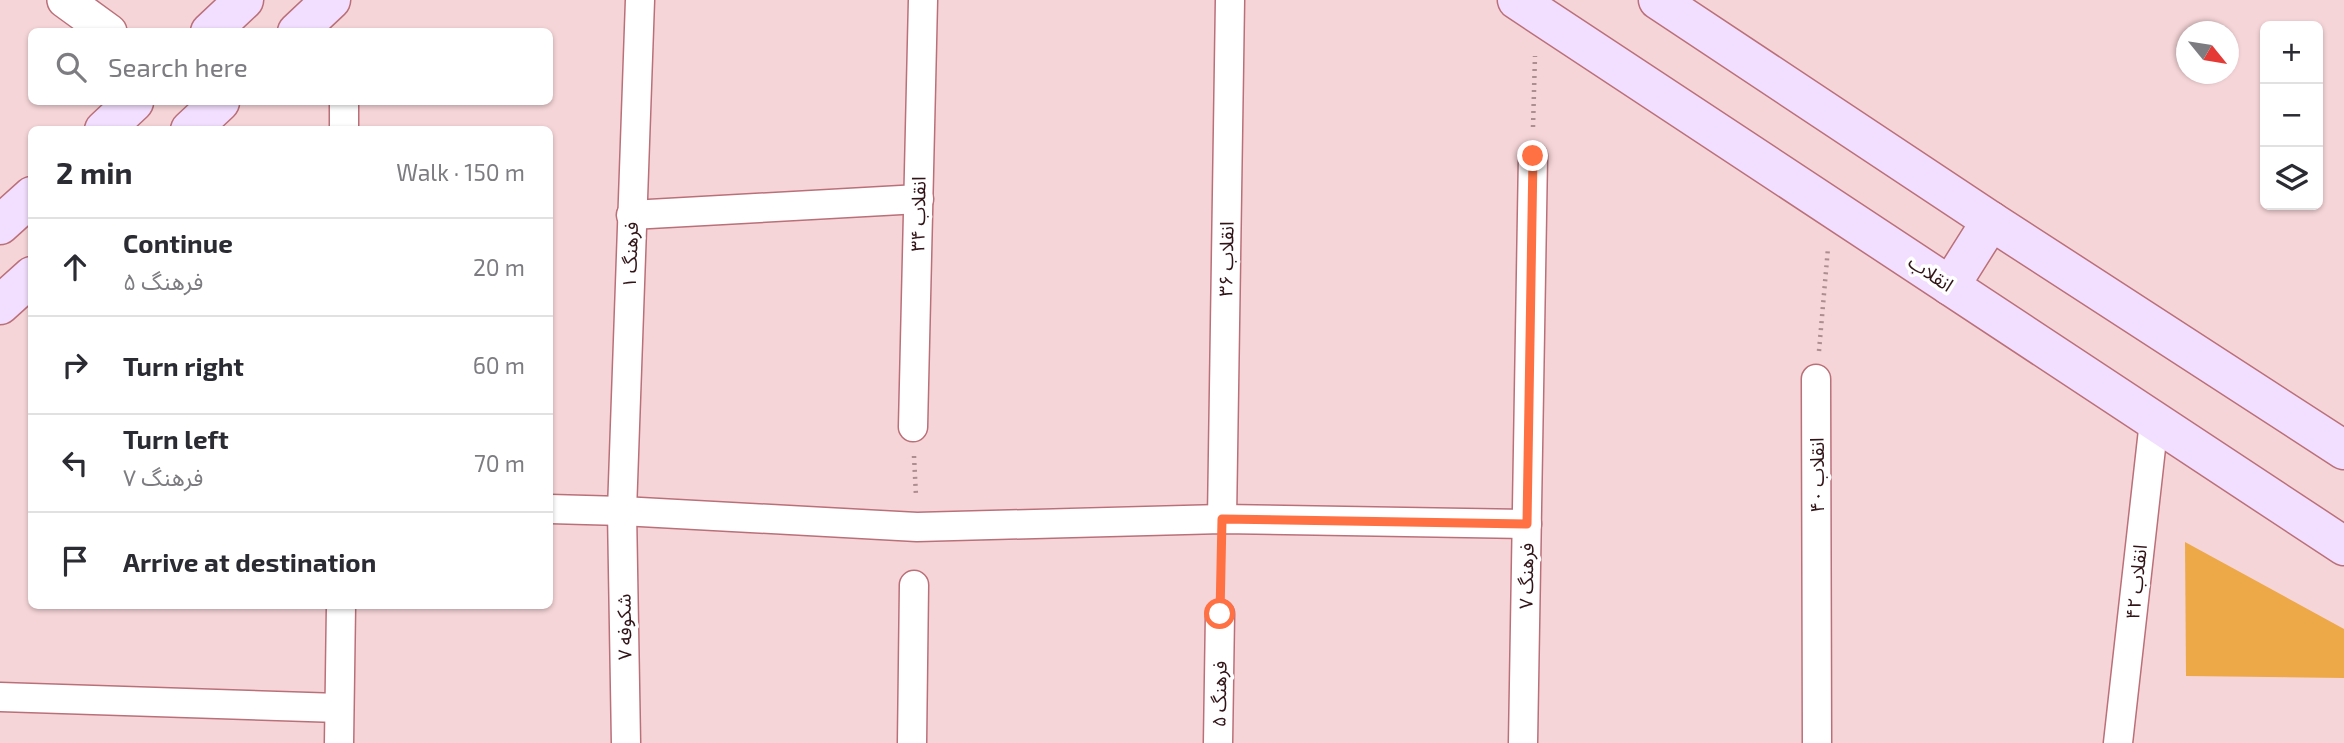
<!DOCTYPE html>
<html lang="en">
<head>
<meta charset="utf-8">
<style>
  :root { --surface:#fff; --page:#f7f7f7; --text:#2b2b33; --muted:#7c7c81; --line:#e1e1e2 }
  body { margin:0; font-family:"Exo 2","Noto Sans Arabic",sans-serif; background:var(--page); color:var(--text) }
  .controls { position:absolute; right:21px; top:21px; display:grid; overflow:hidden; border-radius:10px; box-shadow:0 2px 5px #0004 }
  .controls button { width:63px; height:63px; display:grid; place-items:center; padding:0; border:0; border-bottom:2px solid var(--line); background:var(--surface); color:var(--text); font:35px sans-serif }
  .compass { position:absolute; left:2176px; top:21px; width:63px; height:63px; border-radius:50%; background:var(--surface); box-shadow:0 2px 5px #0004; rotate:120deg }
  .stop { position:absolute; width:21px; height:21px; margin:-16px; border:5px solid #ff7043; border-radius:50%; background:#fff }
  .stop.end { background:#ff7043; border-color:#fff; box-shadow:0 2px 7px #0008 }
  .list { margin:0; padding:0; list-style:none }
  h2 { display:flex; justify-content:space-between; align-items:center; height:91px; margin:0; padding:0 28px; font-size:30px }
  h2 small { font-size:23px; font-weight:400; color:var(--muted) }
  .list li { display:grid; grid-template-columns:46px 1fr auto; gap:21px; align-items:center; box-sizing:border-box; height:98px; padding:0 28px; border-top:2px solid var(--line) }
  .list b { display:block; font-size:26px; white-space:nowrap }
  .list p { margin:0; font-size:23px; white-space:nowrap; color:var(--muted) }
  .list em { font-size:23px; font-style:normal; color:var(--muted) }
  .icon { flex:none; width:38px; height:38px; fill:none; stroke:currentColor; stroke-width:2; stroke-linecap:round; stroke-linejoin:round }
  .map { position:relative; flex:none; width:2344px; height:743px; overflow:hidden }
  .search { position:absolute; background:var(--surface); box-shadow:0 2px 5px #0004; left:28px; top:28px; width:525px; height:77px; display:flex; align-items:center; gap:18px; box-sizing:border-box; padding:0 24px; border-radius:10px; color:var(--muted); font-size:26px }
  .panel { position:absolute; background:var(--surface); box-shadow:0 2px 5px #0004; left:28px; top:126px; width:525px; height:483px; border-radius:10px }
  .map>svg:first-child { display:block }
</style>
</head>
<body>
<div class="map">
<svg width="2344" height="743" viewBox="0 0 2344 743">
  <rect width="100%" height="100%" fill="#f6d5d8"/>
  <polygon fill="#eda847" points="2185,542 2344,629 2344,678 2186,676"/>
  <g fill="none" stroke-linecap="round" stroke-linejoin="round">
    <g stroke="#ba7079" stroke-width="31">
      <g id="minor">
        <polyline points="344,130 344,102"/>
        <polyline points="631,215 919,199"/>
        <polyline points="1816,379 1817,743"/>
        <polyline points="913,427 923,0"/>
        <polyline points="550,509 622,511 917,527 1222,519 1527,524"/>
        <polyline points="1222,519 1230,0"/>
        <polyline points="0,697 339,708"/>
        <polyline points="339,743 341,606"/>
        <polyline points="626,743 622,511 640,0"/>
        <polyline points="912,743 914,585"/>
        <polyline points="1218,743 1220,614"/>
        <polyline points="1523,743 1533,156"/>
        <polyline points="2118,743 2154,421"/>
      </g>
    </g>
    <g stroke="#ba7079" stroke-width="38">
      <polyline id="tertiary" points="65,0 109,32"/>
    </g>
    <g stroke="#ba7079" stroke-width="41">
      <g id="secondary">
        <polyline points="1517,0 2344,546"/>
        <polyline points="1658,0 1991,221 2344,450"/>
        <polyline points="210,32 244,0"/>
        <polyline points="297,32 331,0"/>
        <polyline points="104,130 134,102"/>
        <polyline points="190,130 220,102"/>
        <polyline points="0,225 32,196"/>
        <polyline points="1950,286 1991,221"/>
        <polyline points="0,305 32,276"/>
      </g>
    </g>
    <g stroke="#ac8d90" stroke-width="4.5" stroke-dasharray="2 5" stroke-linecap="butt">
      <polyline points="1533,127 1535,56"/>
      <polyline points="1819,351 1828,248"/>
      <polyline points="914,456 916,496"/>
      <polyline points="1220,585 1221,549"/>
    </g>
    <use href="#minor" stroke="#fff" stroke-width="28"/>
    <use href="#tertiary" stroke="#fff" stroke-width="35"/>
    <use href="#secondary" stroke="#f2defe" stroke-width="38"/>
  </g>
  <g fill="none" stroke-linecap="round" stroke-linejoin="round">
    <polyline stroke="#ff7043" stroke-width="9" points="1220,614 1222,519 1527,524 1533,156"/>
  </g>
  <g text-anchor="middle" stroke-width="7" stroke-linejoin="round" paint-order="stroke">
    <g font-size="19" fill="#311418" stroke="#fff">
      <text transform="translate(918 214) rotate(-89)" y="7">انقلاب ۳۴</text>
      <text transform="translate(630 255) rotate(-88)" y="7">فرهنگ ۱</text>
      <text transform="translate(1226 259) rotate(-89)" y="7">انقلاب ۳۶</text>
      <text transform="translate(1931 273) rotate(34)" y="7">انقلاب</text>
      <text transform="translate(1817 475) rotate(-90)" y="7">انقلاب ۴۰</text>
      <text transform="translate(1526 576) rotate(-89)" y="7">فرهنگ ۷</text>
      <text transform="translate(2136 582) rotate(-84)" y="7">انقلاب ۴۲</text>
      <text transform="translate(624 627) rotate(-91)" y="7">شکوفه ۷</text>
      <text transform="translate(1219 694) rotate(-89)" y="7">فرهنگ ۵</text>
    </g>
  </g>
</svg>
<div class="controls">
<button>+</button>
<button>−</button>
<button><svg class="icon" aria-label="layers" viewBox="0 0 24 24"><path d="M12 4l9 5-9 5-9-5zM3 14l9 5 9-5"/></svg></button>
</div>
<svg class="compass" viewBox="-18 -18 36 36"><path d="M0-13l5 13h-10z" fill="#e53935"/><path d="M0 13l5-13h-10z" fill="#7c7c81"/></svg>
<div class="stop" style="left:1220px;top:614px"></div>
<div class="stop end" style="left:1533px;top:156px"></div>
<div class="search"><svg class="icon" aria-label="search" viewBox="0 0 24 24"><circle cx="10" cy="10" r="6"/><path d="M15 15l6 6"/></svg>Search here</div>
<section class="panel">
<h2>2 min<small>Walk · 150 m</small></h2>
<ul class="list">
<li><svg class="icon" aria-label="ahead" viewBox="0 0 24 24"><path d="M12 20V5M6 11l6-6 6 6"/></svg><div><b>Continue</b><p>فرهنگ ۵</p></div><em>20 m</em></li>
<li><svg class="icon" aria-label="right" viewBox="0 0 24 24"><path d="M7 20v-9h11M14 6l5 5-5 5"/></svg><div><b>Turn right</b></div><em>60 m</em></li>
<li><svg class="icon" aria-label="left" viewBox="0 0 24 24"><path d="M17 20v-9H6M10 6l-5 5 5 5"/></svg><div><b>Turn left</b><p>فرهنگ ۷</p></div><em>70 m</em></li>
<li><svg class="icon" aria-label="arrive" viewBox="0 0 24 24"><path d="M6 21V4h12l-3 4 3 4H6"/></svg><div><b>Arrive at destination</b></div></li>
</ul>
</section>
</div>
</body>
</html>
